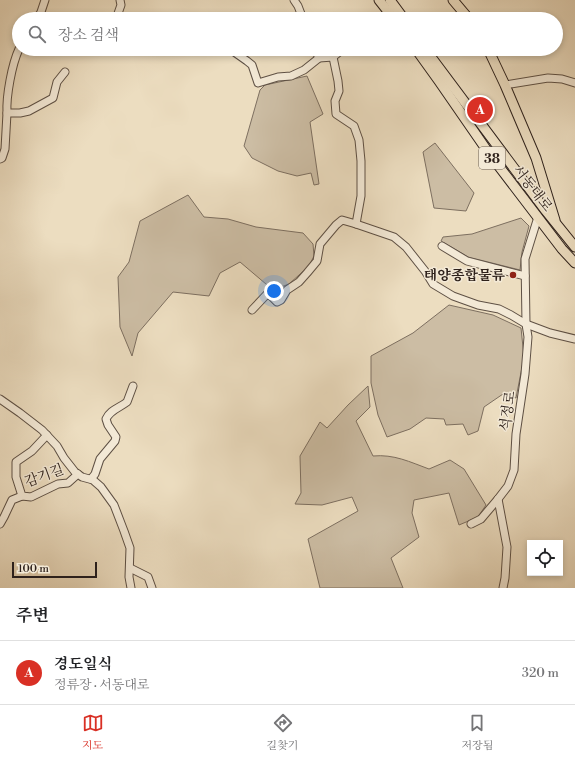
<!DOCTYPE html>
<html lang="ko">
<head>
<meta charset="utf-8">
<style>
  :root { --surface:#fff; --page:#f2f2f2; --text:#202124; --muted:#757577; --line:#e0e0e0; --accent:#d93025 }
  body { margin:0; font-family:"Libre Bodoni","Noto Serif KR",serif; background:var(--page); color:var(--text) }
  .controls { position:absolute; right:12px; bottom:12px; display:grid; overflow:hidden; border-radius:0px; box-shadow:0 2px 6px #0003 }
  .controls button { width:36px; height:36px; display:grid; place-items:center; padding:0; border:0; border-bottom:1px solid var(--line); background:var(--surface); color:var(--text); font:20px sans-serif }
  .scale { position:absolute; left:12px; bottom:10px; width:85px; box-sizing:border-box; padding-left:4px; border:2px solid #2e211b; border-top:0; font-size:11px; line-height:14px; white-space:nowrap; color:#2e211b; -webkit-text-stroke:3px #f3e9d6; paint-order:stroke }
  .you { position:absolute; left:274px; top:291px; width:14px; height:14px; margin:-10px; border:3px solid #fff; border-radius:50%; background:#1a73e8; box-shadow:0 0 0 6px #1a73e833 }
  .badge { display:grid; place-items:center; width:26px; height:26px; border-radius:50%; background:var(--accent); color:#fff; font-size:13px; font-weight:700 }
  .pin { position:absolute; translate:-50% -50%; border:2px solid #fff; box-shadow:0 1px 4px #0006 }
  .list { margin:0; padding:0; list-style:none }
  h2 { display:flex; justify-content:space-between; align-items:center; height:52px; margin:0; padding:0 16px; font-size:17px }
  h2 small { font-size:13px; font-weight:400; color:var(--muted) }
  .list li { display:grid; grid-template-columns:26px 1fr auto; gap:12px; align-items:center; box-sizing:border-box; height:64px; padding:0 16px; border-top:1px solid var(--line) }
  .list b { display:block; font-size:15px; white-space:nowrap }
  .list p { margin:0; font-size:13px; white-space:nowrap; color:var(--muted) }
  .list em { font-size:13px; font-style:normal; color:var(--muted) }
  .icon { flex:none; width:22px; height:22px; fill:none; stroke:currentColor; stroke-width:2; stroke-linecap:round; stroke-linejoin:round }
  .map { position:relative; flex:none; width:575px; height:588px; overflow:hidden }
  .search { position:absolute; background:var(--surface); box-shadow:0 2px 6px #0003; left:12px; right:12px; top:12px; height:44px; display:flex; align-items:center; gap:10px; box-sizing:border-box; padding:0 14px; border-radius:22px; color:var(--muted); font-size:15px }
  .sheet { height:116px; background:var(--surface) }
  nav { display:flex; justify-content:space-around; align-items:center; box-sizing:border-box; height:56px; border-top:1px solid var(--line); background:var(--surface); font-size:11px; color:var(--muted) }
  nav a { display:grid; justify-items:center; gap:2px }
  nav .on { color:var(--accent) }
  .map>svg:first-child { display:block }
</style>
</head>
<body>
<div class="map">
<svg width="575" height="588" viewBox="0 0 575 588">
  <rect width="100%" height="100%" fill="#ecddc0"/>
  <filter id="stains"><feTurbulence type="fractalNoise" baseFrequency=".005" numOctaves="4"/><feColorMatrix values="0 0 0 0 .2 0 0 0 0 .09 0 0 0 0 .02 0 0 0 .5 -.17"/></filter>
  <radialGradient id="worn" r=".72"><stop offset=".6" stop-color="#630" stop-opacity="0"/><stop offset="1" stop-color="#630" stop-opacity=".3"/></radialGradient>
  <g fill="#ccbda4" stroke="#7d6f60">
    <polygon points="307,76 323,114 310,122 319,184 314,185 311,173 297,176 278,171 252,158 244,146 260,90 265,85"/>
    <polygon points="435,143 474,193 466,211 434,208 423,152"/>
    <polygon points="188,195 204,217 228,219 256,227 303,233 313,244 314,256 309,266 289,284 273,290 240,262 220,273 209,296 173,292 138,333 132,356 120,327 118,277 129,262 140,221"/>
    <polygon points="521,218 529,226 522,252 520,270 468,257 441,241 443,237 472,234"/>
    <polygon points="449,305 493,315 521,328 524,357 516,398 503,394 484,407 478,431 468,435 463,424 446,425 444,419 426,418 410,429 387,437 378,415 371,383 371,356 413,333"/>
    <path d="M368,386L370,407L356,421L373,456C394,454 410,462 429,469L450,460L464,469L486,505L478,517L459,525L449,493L414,500L412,513L419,537L391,558L403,588H320L308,539L358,511L352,497L322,505L295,504L301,493L300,456L320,422L327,428L348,405Z"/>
  </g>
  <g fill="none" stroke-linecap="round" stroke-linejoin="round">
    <g stroke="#5e5044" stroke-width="9">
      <g id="minor">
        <polyline points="294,0 298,6 303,19"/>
        <polyline points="37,19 41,12 45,0"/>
        <polyline points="116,19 121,5 120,0"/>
        <polyline points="380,19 392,8"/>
        <path d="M19,49C12,64 6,96 7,113H20L29,111L53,98L57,82L65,72"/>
        <polyline points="230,49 247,61 252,65 258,83 278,77 291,76 304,70 319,58"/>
        <polyline points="315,49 319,58 333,57 343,49"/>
        <polyline points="505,85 548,78 562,79 575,83"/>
        <polyline points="0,159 2,158 5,149 7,113"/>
        <polyline points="356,224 394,237 406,247 425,271 433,284 453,296 478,305 499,309 511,315 526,324 550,333 575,339"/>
        <polyline points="442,246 467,261 525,276"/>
        <polyline points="252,310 268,293 277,302 281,300 287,290 299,282 307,273 317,261 320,244 336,225 342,220 356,224 361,196 361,161 359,140 354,126 336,114 335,101 339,91 338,81 333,57"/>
        <polyline points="0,399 20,413 42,430 57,446 64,458 75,472 82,477 93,480 101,487 114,505 124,531 130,548 129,577 131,588"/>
        <polyline points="47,435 32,451 16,462 16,477 22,496 31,497 58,484 68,483 78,474"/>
        <path d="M91,479L95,474L100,459L115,441L116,437L108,425L106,419C110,410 119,408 127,402L133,386"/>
        <polyline points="498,499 507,547 505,578 503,588"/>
        <polyline points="0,524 4,517 12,500 22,496"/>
        <polyline points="471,524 481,519 498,499 508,486 514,470 516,434 525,374 528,337 526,324 525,259 538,217"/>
        <polyline points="130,568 148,577 152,588"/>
      </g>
    </g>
    <g stroke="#2e211b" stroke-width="11">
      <g id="major">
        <polyline points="379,0 394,19"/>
        <polyline points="390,0 404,19"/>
        <polyline points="453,0 469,19"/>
        <polyline points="416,49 439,81 488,152 562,249 575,263"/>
        <polyline points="425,49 546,211 575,247"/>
        <polyline points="488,49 505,85 536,158 555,220"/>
      </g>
    </g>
    <use href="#minor" stroke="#f3e9d6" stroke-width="7"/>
    <use href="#major" stroke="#ecddc0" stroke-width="9"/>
  </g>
  <circle fill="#8f2418" stroke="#f3e9d6" stroke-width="1.5" cx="513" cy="275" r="4"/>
  <g text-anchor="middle" stroke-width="3" stroke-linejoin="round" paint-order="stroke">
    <rect fill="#f3e9d6" stroke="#695d53" stroke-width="1" x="479" y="147" width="26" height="22" rx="3"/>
    <g font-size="13" font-weight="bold" fill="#2e211b">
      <text x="492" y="163">38</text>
    </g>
    <g font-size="14" fill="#2e211b" stroke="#f3e9d6">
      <text transform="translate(533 188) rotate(52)" y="5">서동대로</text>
      <text transform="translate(507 411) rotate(-82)" y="5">석정로</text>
      <text transform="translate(44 475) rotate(-20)" y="5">감기길</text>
    </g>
    <g font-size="14" font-weight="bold" fill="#2e211b" stroke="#f3e9d6" text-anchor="end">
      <text x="505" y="280">태양종합물류</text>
    </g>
  </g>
  <rect width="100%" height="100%" filter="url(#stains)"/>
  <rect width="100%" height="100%" fill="url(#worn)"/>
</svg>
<div class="controls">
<button><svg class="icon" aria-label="locate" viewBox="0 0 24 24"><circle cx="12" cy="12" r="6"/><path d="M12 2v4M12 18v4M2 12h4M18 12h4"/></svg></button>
</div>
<div class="scale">100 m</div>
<div class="you"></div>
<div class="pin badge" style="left:480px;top:110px">A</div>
<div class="search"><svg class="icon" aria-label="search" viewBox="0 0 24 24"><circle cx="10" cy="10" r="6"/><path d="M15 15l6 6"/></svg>장소 검색</div>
</div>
<section class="sheet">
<h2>주변<small></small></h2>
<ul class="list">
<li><span class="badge">A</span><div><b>경도일식</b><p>정류장 · 서동대로</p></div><em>320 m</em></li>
</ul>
</section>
<nav>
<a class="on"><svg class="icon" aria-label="map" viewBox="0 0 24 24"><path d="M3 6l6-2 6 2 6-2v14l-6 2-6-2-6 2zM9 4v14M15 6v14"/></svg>지도</a>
<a><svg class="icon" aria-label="directions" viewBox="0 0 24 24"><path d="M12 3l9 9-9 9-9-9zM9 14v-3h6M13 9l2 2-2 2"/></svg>길찾기</a>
<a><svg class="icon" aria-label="saved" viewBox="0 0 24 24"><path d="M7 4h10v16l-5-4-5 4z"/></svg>저장됨</a>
</nav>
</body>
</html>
